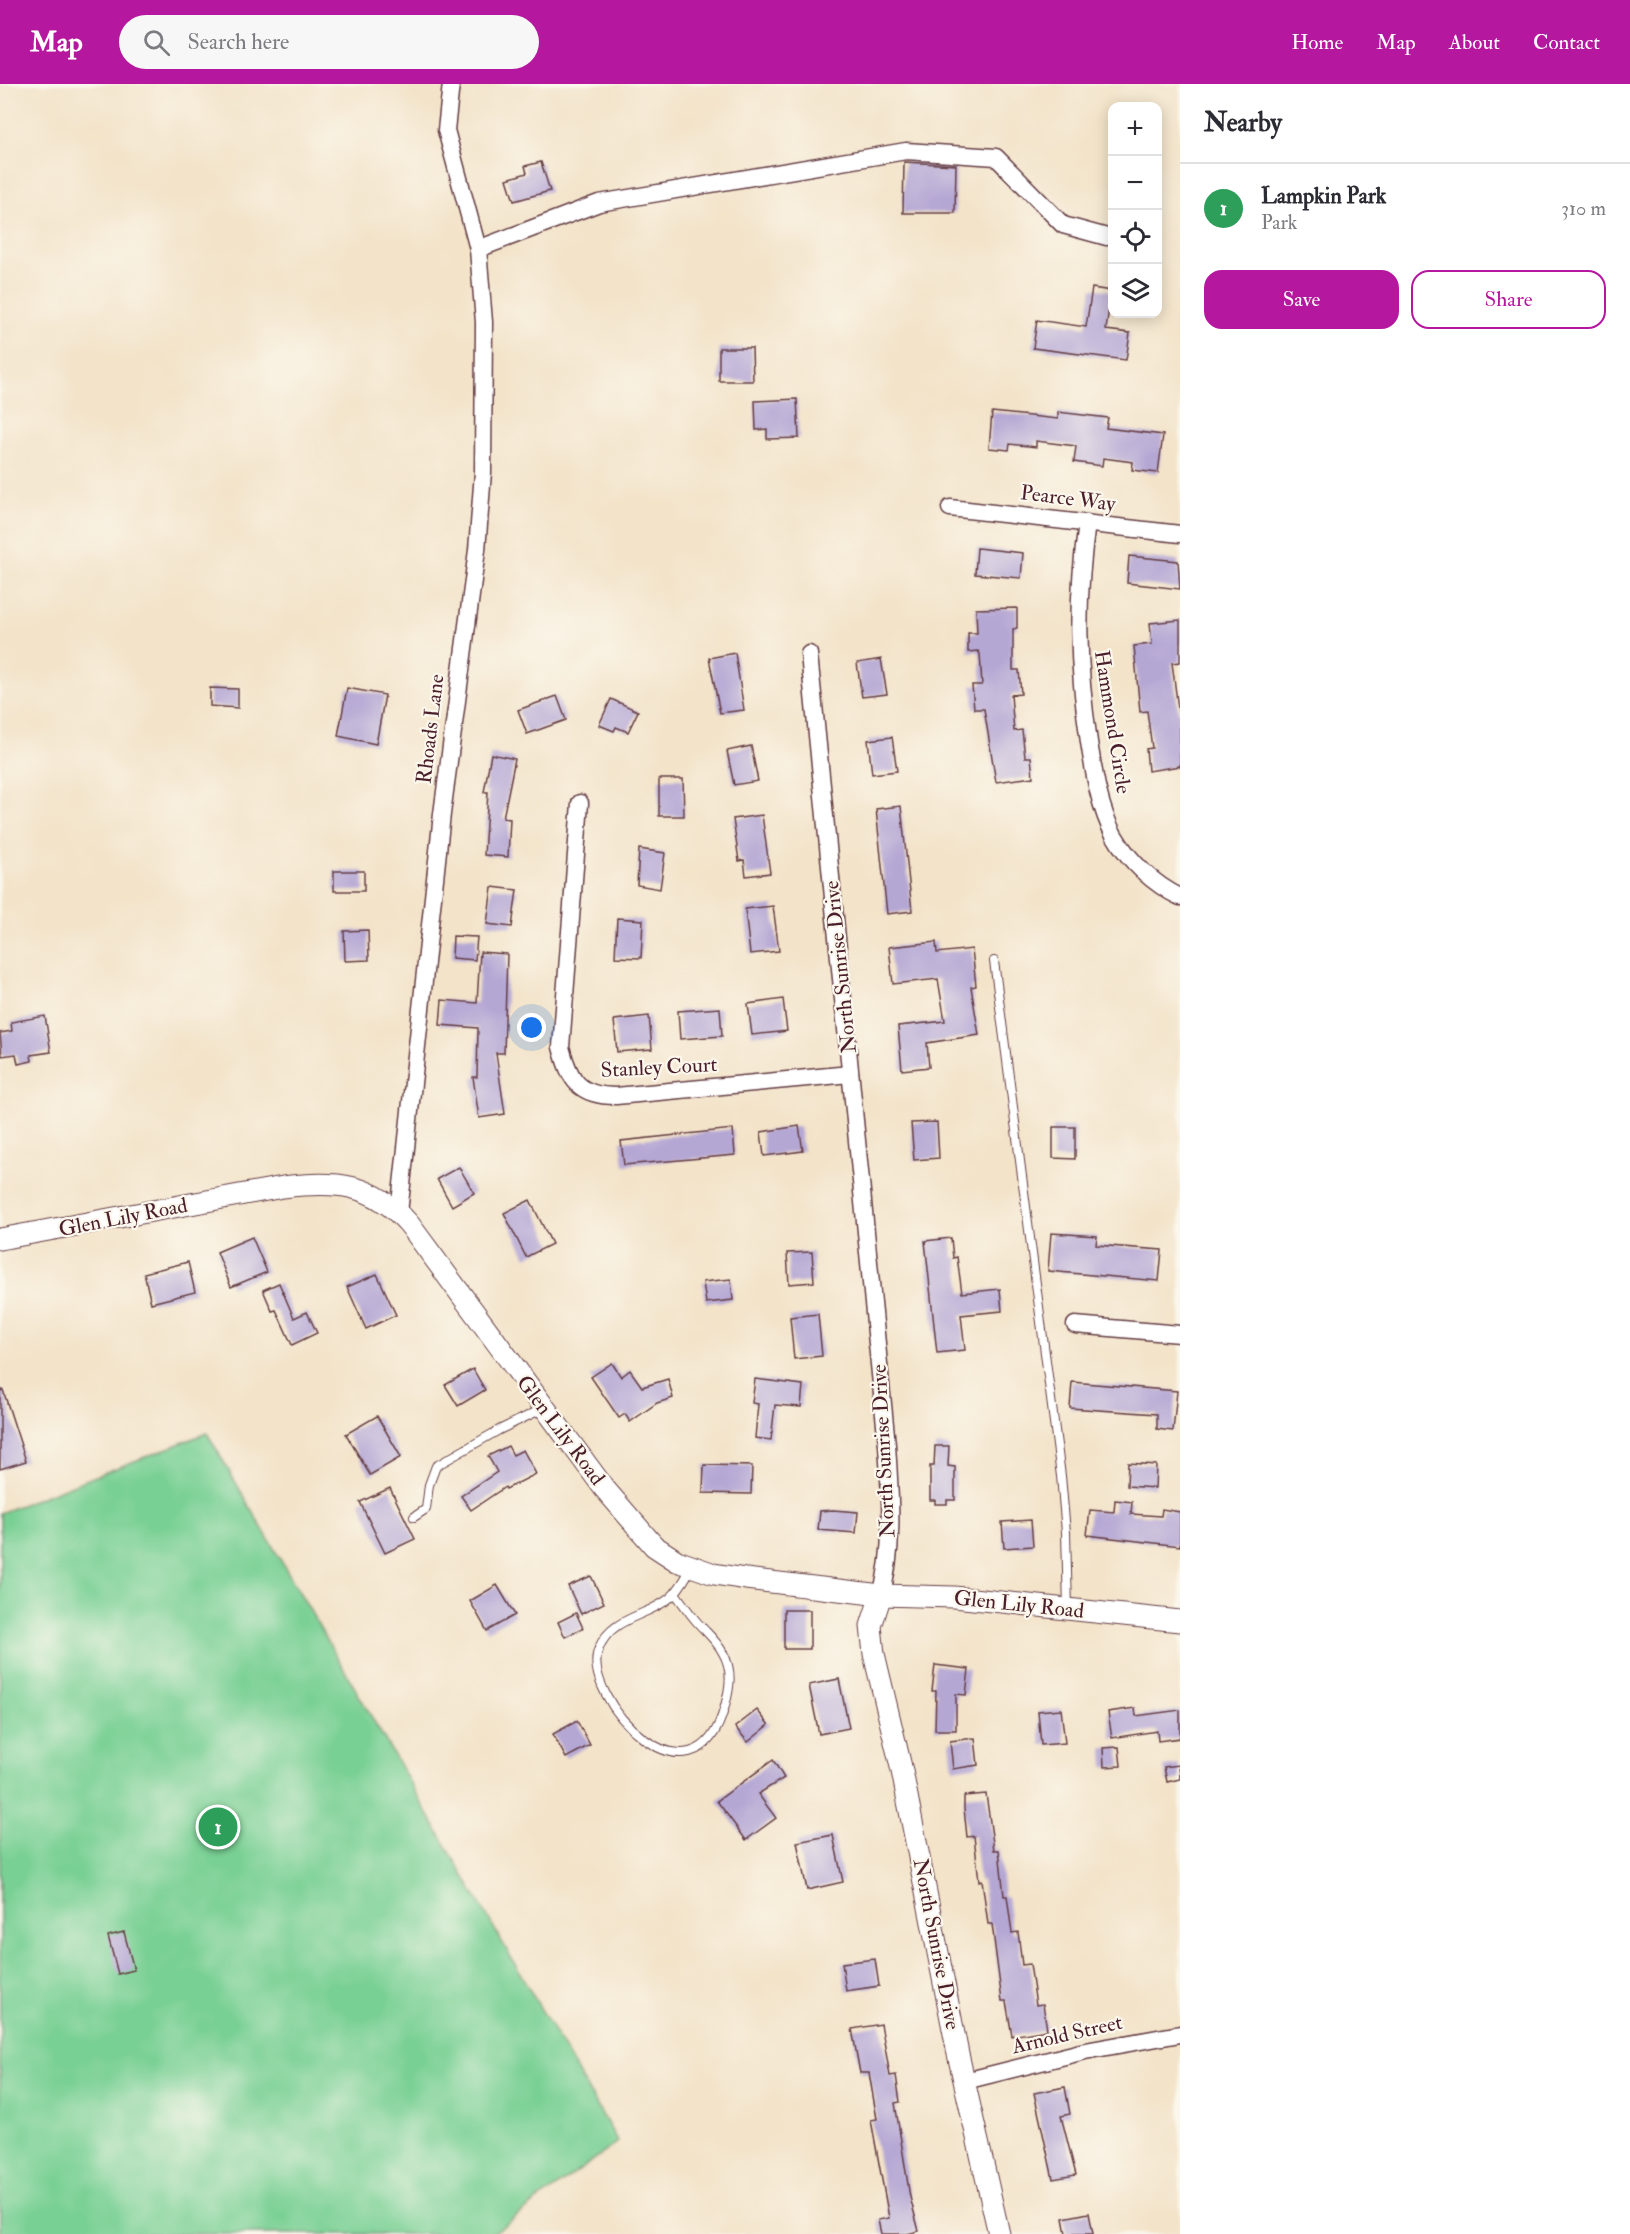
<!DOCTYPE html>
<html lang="en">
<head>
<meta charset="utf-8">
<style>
  :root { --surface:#fff; --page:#f7f7f7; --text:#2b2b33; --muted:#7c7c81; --line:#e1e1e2; --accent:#b5179e }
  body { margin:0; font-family:"IM FELL Double Pica",serif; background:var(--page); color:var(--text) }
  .controls { position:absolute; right:18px; top:18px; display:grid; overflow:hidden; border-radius:12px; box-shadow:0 3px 15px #0003 }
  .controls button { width:54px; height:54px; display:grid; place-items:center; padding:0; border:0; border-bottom:2px solid var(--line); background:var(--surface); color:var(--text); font:30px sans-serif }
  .you { position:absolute; left:532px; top:944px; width:21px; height:21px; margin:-15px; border:4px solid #fff; border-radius:50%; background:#1a73e8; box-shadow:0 0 0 9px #1a73e833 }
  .badge { display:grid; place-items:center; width:39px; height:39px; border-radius:50%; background:var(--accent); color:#fff; font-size:20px; font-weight:700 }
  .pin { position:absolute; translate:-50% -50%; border:3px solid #fff; box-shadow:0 2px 6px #0006 }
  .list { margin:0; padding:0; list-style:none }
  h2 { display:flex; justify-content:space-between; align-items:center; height:78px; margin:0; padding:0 24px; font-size:26px }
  h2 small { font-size:20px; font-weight:400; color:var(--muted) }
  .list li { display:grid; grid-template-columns:39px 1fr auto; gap:18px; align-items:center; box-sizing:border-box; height:90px; padding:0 24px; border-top:2px solid var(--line) }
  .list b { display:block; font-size:22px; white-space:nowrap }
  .list p { margin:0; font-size:20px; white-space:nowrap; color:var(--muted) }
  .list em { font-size:20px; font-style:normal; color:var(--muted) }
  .actions { display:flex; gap:12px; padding:18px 24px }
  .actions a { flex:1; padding:14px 0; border:2px solid var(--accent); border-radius:18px; text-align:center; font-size:21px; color:var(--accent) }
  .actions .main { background:var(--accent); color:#fff }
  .icon { flex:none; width:33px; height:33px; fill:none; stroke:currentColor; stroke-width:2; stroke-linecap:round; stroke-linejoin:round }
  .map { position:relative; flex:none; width:1180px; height:2150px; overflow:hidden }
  header { display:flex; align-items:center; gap:36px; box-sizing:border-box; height:84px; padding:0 30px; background:var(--accent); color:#fff }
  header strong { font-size:28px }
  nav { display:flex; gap:33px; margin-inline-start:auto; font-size:21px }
  .search { width:420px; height:54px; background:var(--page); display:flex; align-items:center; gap:15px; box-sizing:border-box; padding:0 21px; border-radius:33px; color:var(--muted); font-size:22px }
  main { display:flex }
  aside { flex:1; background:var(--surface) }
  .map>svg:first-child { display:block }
</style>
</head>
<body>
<header>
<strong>Map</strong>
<div class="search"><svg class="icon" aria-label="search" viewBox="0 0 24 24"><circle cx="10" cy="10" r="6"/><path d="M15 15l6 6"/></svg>Search here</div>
<nav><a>Home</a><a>Map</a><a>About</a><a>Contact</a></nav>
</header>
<main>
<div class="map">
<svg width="1180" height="2150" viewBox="0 0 1180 2150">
  <rect width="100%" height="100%" fill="#fbf7ec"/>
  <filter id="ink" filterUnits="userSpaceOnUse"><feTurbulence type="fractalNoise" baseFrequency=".0167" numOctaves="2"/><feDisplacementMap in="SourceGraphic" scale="12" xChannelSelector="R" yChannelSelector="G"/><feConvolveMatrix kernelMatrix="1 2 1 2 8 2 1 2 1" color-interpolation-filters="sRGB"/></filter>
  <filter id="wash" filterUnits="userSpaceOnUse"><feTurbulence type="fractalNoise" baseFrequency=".008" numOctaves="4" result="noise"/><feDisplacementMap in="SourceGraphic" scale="24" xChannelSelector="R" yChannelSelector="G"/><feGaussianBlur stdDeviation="1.35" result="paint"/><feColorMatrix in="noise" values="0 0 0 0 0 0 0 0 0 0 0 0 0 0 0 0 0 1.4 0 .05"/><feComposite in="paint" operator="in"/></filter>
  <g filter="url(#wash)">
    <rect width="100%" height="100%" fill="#f3e3c9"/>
    <polygon fill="#79d094" stroke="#627860" stroke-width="1.5" points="207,1349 618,2058 492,2150 0,2150 0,1429"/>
    <g id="blocks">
      <g fill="#b5a7d4">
        <polygon points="541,78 550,107 514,117 507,95 527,89 525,82"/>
        <polygon points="904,78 956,81 955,129 903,129"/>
        <polygon points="1092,204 1111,207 1106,246 1130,249 1126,276 1033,264 1037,236 1086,243"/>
        <polygon points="719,264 752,264 753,297 719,297"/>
        <polygon points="797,315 799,354 767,355 767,345 756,346 755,317"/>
        <polygon points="992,328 1058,335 1058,328 1108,334 1106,344 1163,351 1158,389 1132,386 1133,378 1103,374 1102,382 1074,378 1076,362 1036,357 1036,363 1010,360 1009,366 989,364"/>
        <polygon points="977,464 1023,469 1021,494 975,490"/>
        <polygon points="1129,472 1178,477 1180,505 1127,499"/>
        <polygon points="1017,524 1017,544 1013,545 1013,586 1019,586 1021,610 1011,611 1014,647 1022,646 1025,673 1031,673 1033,693 996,698 984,625 974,625 972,601 982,601 980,570 978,567 968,568 968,549 977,549 976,525"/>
        <polygon points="1180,536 1180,578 1172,579 1180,640 1180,682 1148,687 1146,665 1152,664 1147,627 1140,628 1134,562 1152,560 1150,539"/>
        <polygon points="735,569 744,626 720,629 709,574"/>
        <polygon points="881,575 887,610 862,613 857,579"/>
        <polygon points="210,604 238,605 238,624 210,622"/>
        <polygon points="347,604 385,611 376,660 338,652"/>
        <polygon points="557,612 566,636 527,650 518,626"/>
        <polygon points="611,615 638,627 628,648 616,643 614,647 599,641"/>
        <polygon points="892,653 897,687 872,690 868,656"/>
        <polygon points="751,662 758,697 734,701 727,667"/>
        <polygon points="491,670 515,675 503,734 510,735 508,773 484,771 488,708 484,708"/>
        <polygon points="659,695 683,695 684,732 659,732"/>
        <polygon points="901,722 912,827 887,830 876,725"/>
        <polygon points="762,731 770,789 746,792 744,776 739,777 733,735"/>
        <polygon points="639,765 665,769 660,805 637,801"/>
        <rect x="334" y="787" width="30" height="20"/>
        <polygon points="492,803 517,806 512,843 487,840"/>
        <polygon points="773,822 779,867 750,870 745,825"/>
        <polygon points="617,834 643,836 641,874 615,873"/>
        <polygon points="368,846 369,876 345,877 344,847"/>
        <polygon points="453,852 477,853 475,876 452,874"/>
        <polygon points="936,858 937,869 972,865 976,902 971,903 979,951 927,959 929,983 902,986 898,942 945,937 938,895 893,900 889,863"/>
        <polygon points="480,868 507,870 504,969 496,969 505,1030 479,1034 473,993 477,993 478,944 440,941 442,916 477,919"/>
        <polygon points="783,915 787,947 752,951 748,920"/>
        <polygon points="720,924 722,952 680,955 678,927"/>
        <polygon points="45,932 51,968 31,971 32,977 18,980 16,970 2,972 0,949 12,947 11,938"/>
        <polygon points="649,932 652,965 617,968 614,936"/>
        <polygon points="937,1038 939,1074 914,1076 911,1039"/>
        <polygon points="799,1042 803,1067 764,1072 761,1048"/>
        <polygon points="1053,1043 1075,1043 1075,1075 1053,1074"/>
        <polygon points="733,1045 735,1071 624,1081 621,1057"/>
        <polygon points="459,1083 474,1109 452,1122 437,1095"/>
        <polygon points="530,1116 552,1160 526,1173 504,1129"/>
        <polygon points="1051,1149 1097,1152 1096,1161 1162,1166 1159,1197 1048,1187"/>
        <polygon points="252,1153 267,1188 231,1203 217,1168"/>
        <polygon points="951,1154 953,1174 957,1173 962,1209 1000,1205 1002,1227 961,1231 965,1266 937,1269 925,1157"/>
        <polygon points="812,1168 814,1198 789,1200 787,1169"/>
        <polygon points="188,1178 195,1208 151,1219 144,1189"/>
        <polygon points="377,1190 396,1231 366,1245 347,1203"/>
        <polygon points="731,1195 733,1216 706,1219 703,1198"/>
        <polygon points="279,1199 294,1234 307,1228 317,1249 292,1261 276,1226 272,1227 263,1206"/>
        <polygon points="818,1230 822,1272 794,1275 790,1233"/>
        <polygon points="612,1279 621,1293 630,1286 642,1303 668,1295 673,1314 657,1319 630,1338 625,1330 619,1334 591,1293"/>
        <polygon points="473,1285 485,1306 458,1322 445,1301"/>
        <polygon points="755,1295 803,1301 801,1323 775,1321 771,1356 755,1354 758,1320 752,1319"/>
        <polygon points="1072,1298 1177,1307 1173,1347 1157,1345 1157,1330 1070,1324"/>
        <polygon points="3,1306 26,1377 0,1385 0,1307"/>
        <polygon points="377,1332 401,1373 370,1391 346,1350"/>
        <polygon points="508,1362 513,1371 523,1366 536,1390 506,1405 505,1403 471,1426 461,1412 497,1388 488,1372"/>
        <polygon points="935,1362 949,1362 948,1382 955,1383 955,1416 947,1416 947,1420 935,1420 935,1416 930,1416 930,1382 934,1382"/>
        <polygon points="1128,1379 1156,1381 1155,1404 1127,1402"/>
        <polygon points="704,1381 752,1382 751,1410 703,1409"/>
        <polygon points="390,1404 415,1455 385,1469 360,1418"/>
        <polygon points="1115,1416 1132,1418 1131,1430 1161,1432 1162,1425 1180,1428 1180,1462 1087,1451 1090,1426 1114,1428"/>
        <polygon points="833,1426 858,1428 856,1449 818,1446 820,1427"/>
        <polygon points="1031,1436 1033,1462 1004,1464 1002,1438"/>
        <polygon points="591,1492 604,1519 581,1530 568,1502"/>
        <polygon points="497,1501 515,1531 487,1547 470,1517"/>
        <rect x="784" y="1526" width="26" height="39"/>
        <polygon points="576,1529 583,1544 565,1553 558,1538"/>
        <polygon points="935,1581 969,1585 966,1611 956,1610 956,1646 935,1646 936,1607 932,1607"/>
        <polygon points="839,1595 849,1644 819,1650 809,1601"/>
        <polygon points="1135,1624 1136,1632 1180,1626 1180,1654 1158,1657 1157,1647 1112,1654 1108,1628"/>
        <polygon points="1061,1625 1065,1659 1041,1661 1038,1627"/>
        <polygon points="757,1626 769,1641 748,1658 735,1643"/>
        <polygon points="577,1637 590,1661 566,1674 553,1650"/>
        <polygon points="975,1654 978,1681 953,1685 950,1657"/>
        <polygon points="1119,1663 1121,1682 1104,1683 1103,1664"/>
        <polygon points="773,1676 784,1694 758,1710 776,1734 746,1756 717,1717"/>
        <polygon points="1179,1681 1180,1695 1167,1698 1164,1683"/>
        <polygon points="986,1710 994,1766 999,1766 1004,1812 1007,1812 1012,1849 1018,1848 1022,1881 1030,1880 1036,1921 1043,1920 1047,1946 1012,1952 1006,1917 1002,1917 992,1840 988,1840 982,1796 979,1797 974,1752 967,1753 964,1724 964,1712"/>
        <polygon points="833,1751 843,1798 807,1806 797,1758"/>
        <polygon points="124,1848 134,1886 118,1890 108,1852"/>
        <polygon points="875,1875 879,1902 846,1907 842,1879"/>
        <polygon points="881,1940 890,1992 896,1991 900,2018 895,2019 910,2113 919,2147 907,2150 881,2150 878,2136 889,2134 871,2036 877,2035 869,1989 860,1989 852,1945"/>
        <polygon points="1065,2003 1070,2030 1061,2032 1076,2091 1053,2095 1034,2009"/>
        <polygon points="1089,2129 1093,2150 1066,2150 1063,2134"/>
      </g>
    </g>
  </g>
  <g filter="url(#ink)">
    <use href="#blocks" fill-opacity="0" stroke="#633c43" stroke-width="1.5"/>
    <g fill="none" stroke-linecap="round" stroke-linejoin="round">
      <g stroke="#633c43" stroke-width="10">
        <g id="service">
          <polyline points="994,877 1061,1392 1066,1448 1068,1525"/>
          <polyline points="414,1433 426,1425 429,1401 436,1382 499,1346 544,1324"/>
          <path d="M675,1509C682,1518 689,1529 697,1538C706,1548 717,1557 723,1569C733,1586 730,1604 725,1622C695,1736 578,1613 599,1564C612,1532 648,1533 671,1513C680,1505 686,1493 692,1483"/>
        </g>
      </g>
      <g stroke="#633c43" stroke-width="19">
        <g id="minor">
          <polyline points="478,165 599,119 906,67 996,73 1063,141 1107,153"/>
          <polyline points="950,424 1180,450"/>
          <path d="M1087,439C1076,517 1077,580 1089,658C1094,689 1099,723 1114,751C1129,777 1153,800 1180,813"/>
          <path d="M809,570L887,1361C890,1410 895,1464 881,1511"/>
          <path d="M580,719L561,963C570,997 579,1012 616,1012L850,990"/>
          <polyline points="399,1129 442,730 477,466 483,388 484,238 478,165 446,46 451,0"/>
          <polyline points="1075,1241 1180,1250"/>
          <polyline points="965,1997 1085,1967 1180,1950"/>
        </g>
      </g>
      <g stroke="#633c43" stroke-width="23">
        <g id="tertiary">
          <path d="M0,1155L283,1103C336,1097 372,1098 409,1140L604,1404L654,1462L677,1477L714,1490L746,1495L881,1511L954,1513L1180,1537"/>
          <polyline points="881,1511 871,1542 874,1570 902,1687 958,1970 999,2150"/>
        </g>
      </g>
      <use href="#service" stroke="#fff" stroke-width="8"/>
      <use href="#minor" stroke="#fff" stroke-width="16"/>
      <use href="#tertiary" stroke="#fff" stroke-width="21"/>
    </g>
  </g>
  <g text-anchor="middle" stroke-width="4.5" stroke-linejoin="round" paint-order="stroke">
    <g font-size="21" fill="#4a1f2b" stroke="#fbf7ec">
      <text transform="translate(1068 414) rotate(7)" y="7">Pearce Way</text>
      <text transform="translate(1113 638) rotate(81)" y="7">Hammond Circle</text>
      <text transform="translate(430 645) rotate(-83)" y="7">Rhoads Lane</text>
      <text transform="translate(840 883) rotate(-96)" y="7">North Sunrise Drive</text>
      <text transform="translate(659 983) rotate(-3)" y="7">Stanley Court</text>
      <text transform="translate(123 1133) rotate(-11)" y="7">Glen Lily Road</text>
      <text transform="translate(561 1346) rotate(53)" y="7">Glen Lily Road</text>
      <text transform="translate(883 1367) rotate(-93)" y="7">North Sunrise Drive</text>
      <text transform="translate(1019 1520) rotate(6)" y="7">Glen Lily Road</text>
      <text transform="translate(937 1860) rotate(79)" y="7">North Sunrise Drive</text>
      <text transform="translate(1067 1950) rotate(-13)" y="7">Arnold Street</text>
    </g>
  </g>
</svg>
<div class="controls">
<button>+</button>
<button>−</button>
<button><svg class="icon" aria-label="locate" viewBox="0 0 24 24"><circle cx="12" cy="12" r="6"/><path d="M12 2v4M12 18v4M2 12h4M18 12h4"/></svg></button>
<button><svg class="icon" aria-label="layers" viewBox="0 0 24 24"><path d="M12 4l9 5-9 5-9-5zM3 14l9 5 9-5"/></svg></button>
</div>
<div class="you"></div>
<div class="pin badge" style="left:218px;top:1743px;background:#2e9e5b">1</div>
</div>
<aside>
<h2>Nearby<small></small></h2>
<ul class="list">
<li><span class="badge" style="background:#2e9e5b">1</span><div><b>Lampkin Park</b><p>Park</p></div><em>310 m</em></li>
</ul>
<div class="actions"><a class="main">Save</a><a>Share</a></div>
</aside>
</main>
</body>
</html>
